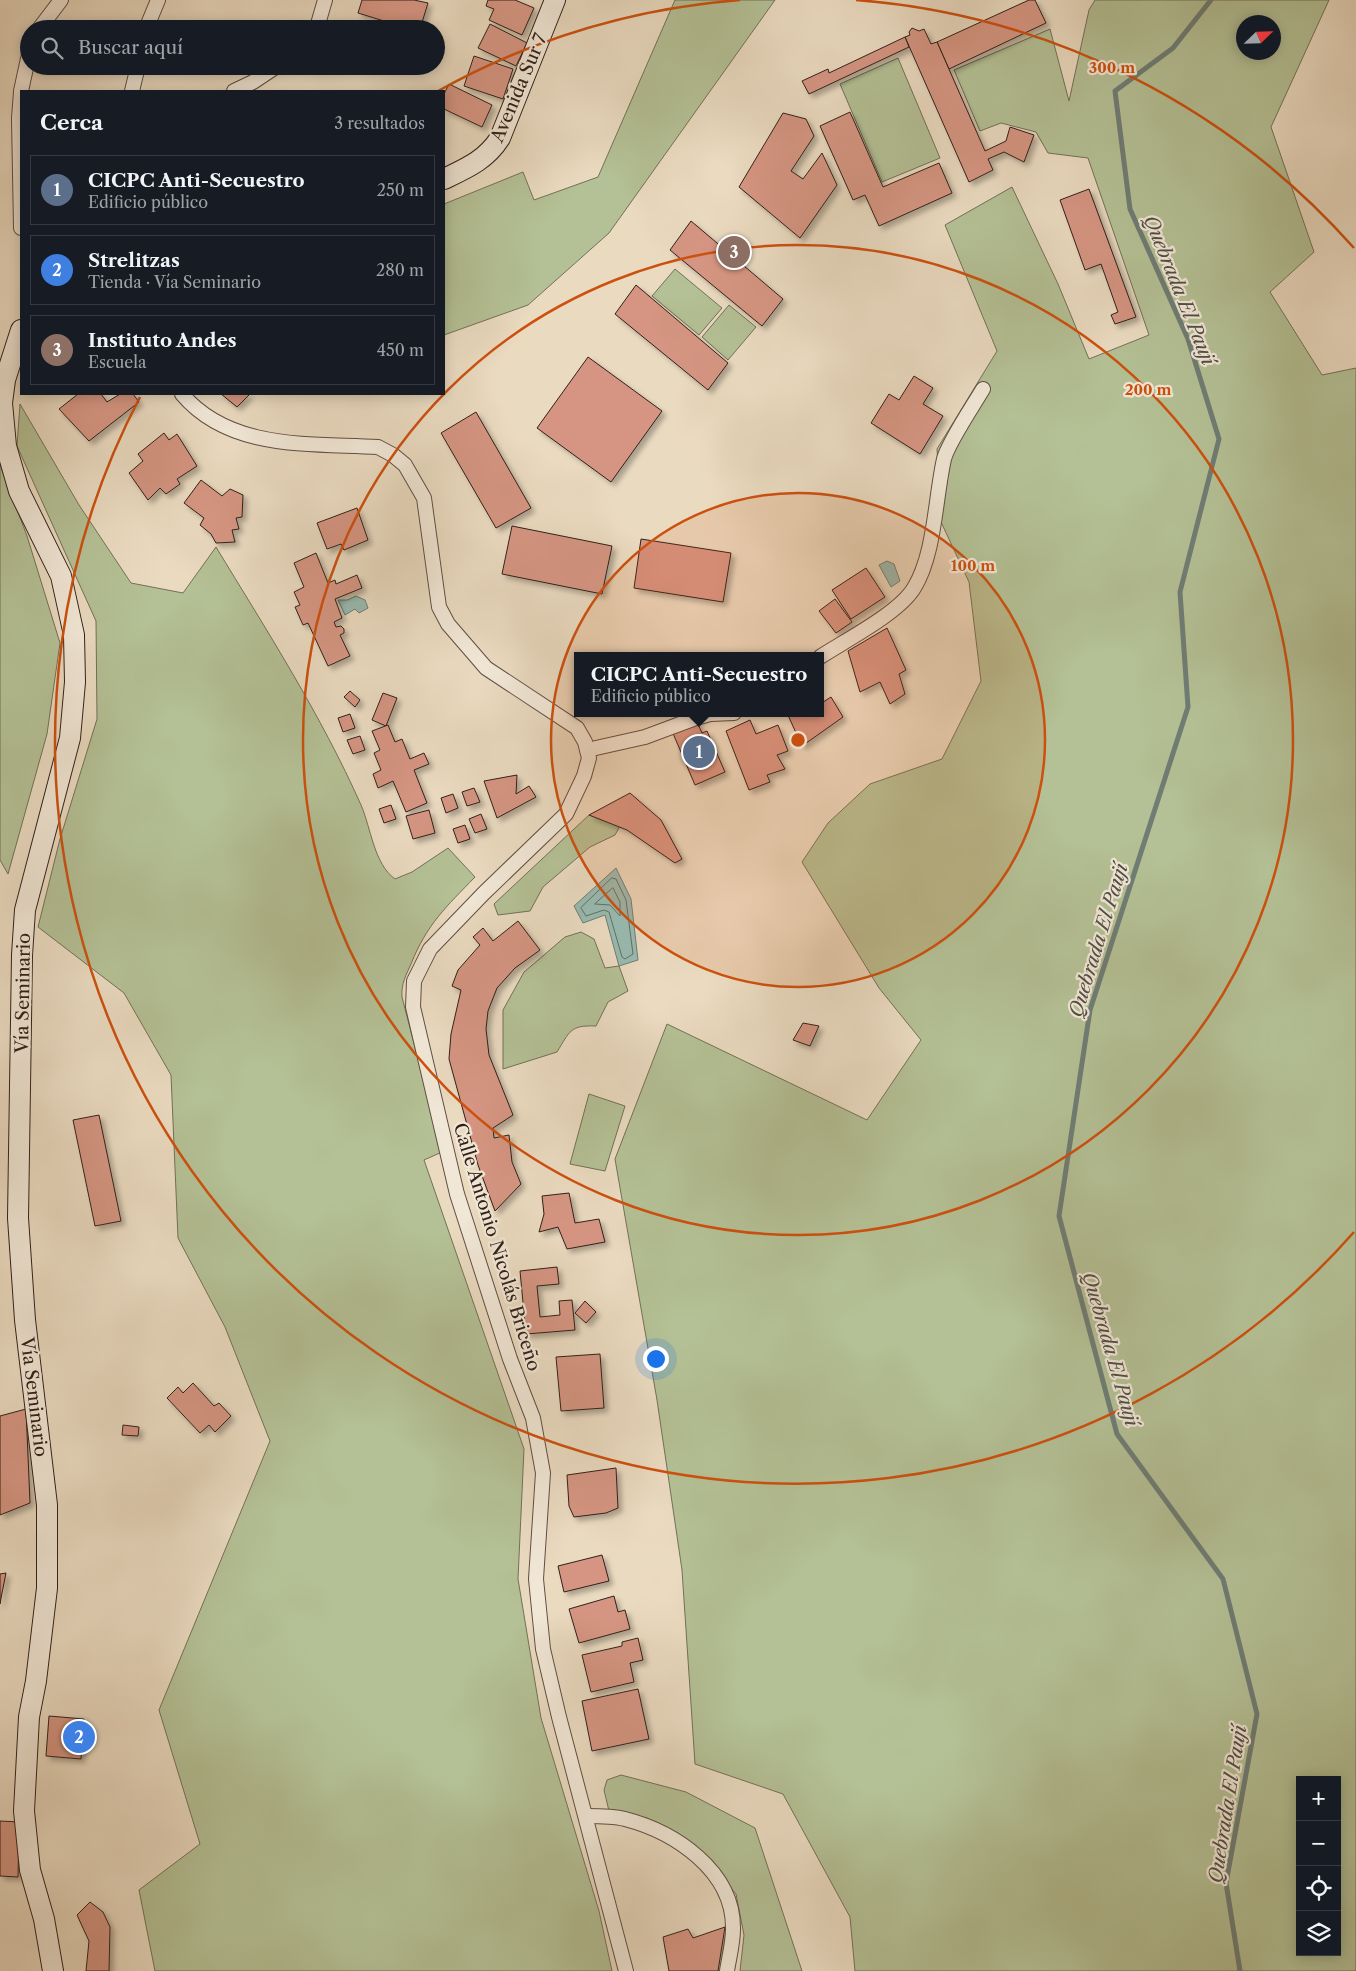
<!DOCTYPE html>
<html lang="es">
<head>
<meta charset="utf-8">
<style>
  :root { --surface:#171b24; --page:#242831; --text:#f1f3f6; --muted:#9ea1a6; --line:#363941; --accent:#7c3aed }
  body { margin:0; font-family:"Libre Caslon Text",serif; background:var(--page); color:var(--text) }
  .controls { position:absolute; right:15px; bottom:15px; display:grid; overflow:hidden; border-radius:0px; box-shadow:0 2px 12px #0003 }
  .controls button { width:45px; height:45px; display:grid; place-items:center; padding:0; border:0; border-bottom:1px solid var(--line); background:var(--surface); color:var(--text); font:25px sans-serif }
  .compass { position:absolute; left:1236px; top:15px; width:45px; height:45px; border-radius:50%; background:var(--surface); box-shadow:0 2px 12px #0003; rotate:67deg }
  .you { position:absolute; left:655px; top:1358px; width:18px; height:18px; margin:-12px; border:4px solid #fff; border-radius:50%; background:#1a73e8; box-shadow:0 0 0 8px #1a73e833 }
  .badge { display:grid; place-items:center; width:32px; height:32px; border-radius:50%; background:var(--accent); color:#fff; font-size:16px; font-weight:700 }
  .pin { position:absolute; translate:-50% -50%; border:2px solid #fff; box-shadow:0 1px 5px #0006 }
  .popup { position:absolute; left:574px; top:652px; width:250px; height:65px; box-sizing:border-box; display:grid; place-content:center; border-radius:0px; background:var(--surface); filter:drop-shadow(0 1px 4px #0005); font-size:16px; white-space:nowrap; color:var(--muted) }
  .popup b { font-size:19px; color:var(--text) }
  .popup::after { content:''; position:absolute; left:50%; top:100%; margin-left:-10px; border:10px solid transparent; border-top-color:var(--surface) }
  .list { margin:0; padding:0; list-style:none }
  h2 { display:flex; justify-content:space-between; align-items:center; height:65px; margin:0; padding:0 20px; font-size:21px }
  h2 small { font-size:16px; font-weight:400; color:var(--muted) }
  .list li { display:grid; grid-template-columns:32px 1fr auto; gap:15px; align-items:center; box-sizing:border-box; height:70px; margin:0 10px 10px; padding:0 10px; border:1px solid var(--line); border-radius:0px }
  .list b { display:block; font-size:19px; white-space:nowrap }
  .list p { margin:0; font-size:16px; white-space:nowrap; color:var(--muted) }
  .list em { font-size:16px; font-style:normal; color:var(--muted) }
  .icon { flex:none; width:28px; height:28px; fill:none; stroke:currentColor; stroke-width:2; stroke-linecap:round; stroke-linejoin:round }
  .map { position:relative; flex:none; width:1356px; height:1971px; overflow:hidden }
  .search { position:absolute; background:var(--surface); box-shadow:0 2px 12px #0003; left:20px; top:20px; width:425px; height:55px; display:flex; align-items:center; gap:12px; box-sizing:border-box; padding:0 18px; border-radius:28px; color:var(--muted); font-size:19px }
  .panel { position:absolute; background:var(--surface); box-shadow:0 2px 12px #0003; left:20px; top:90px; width:425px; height:305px; border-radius:0px }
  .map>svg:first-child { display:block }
</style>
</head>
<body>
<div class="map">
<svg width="1356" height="1971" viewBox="0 0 1356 1971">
  <defs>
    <filter id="shadow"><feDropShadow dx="4" dy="4" stdDeviation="2.5" flood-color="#0004"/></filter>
  </defs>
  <rect width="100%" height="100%" fill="#eadac0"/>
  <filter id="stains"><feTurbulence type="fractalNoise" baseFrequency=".004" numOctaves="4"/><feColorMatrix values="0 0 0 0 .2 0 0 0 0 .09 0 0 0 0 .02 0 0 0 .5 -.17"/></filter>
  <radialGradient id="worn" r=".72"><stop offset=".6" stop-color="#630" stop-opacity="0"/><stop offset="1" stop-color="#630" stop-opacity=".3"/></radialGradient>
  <g fill="#b4c095" stroke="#727058" fill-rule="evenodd">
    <polygon points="675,0 775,0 609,233 528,305 444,335 444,204 523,172 534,200 598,177"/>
    <path d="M1095,0H1329L1271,127L1314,252L1270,292L1322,375L1356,368V1971H855L850,1917L783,1794L695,1764L682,1570L657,1400L615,1159L667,1024L867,1120L921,1040L879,988L802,862L828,823L870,784L942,759L981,681L969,582L941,522L937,449L997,351L945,225L1012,187L1058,284L1089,359L1149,335L1088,158L1048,153L1036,132L1001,123L980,131L954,70L1050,29L1069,101L1089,10ZM1244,22H1274V52H1244ZM1300,1780H1337V1952H1300Z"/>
    <polygon points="898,58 940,158 882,182 840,84"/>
    <polygon points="675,269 722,308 699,335 652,296"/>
    <polygon points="729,305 756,327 728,360 702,337"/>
    <path d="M20,404L79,505L131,583L183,593L216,547C267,631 321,715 361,805C371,828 374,864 395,879L412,872L448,848L475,877C446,907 427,924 411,964C406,975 401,984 402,997L442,1152L424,1160L524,1449L518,1579L541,1718L599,1911L612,1971H155L139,1890L200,1844L159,1710L270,1441L225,1327L178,1238L171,1075L124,993L38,927L60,839L97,719L96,621L17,446Z"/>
    <polygon points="0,465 27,536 60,643 47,734 8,874 0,860"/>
    <polygon points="589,815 620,826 615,835 590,847 543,887 530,911 498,915 494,904"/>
    <path d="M581,932L594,939L605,968L619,966L628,991L608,1002L596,1026C570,1025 570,1031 557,1052L503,1069V1010L524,972L565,937Z"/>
    <polygon points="589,1094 625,1106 605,1171 570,1164"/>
    <polygon points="621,1775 686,1792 755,1828 802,1971 740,1971 744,1935 736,1894 702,1853 647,1818 609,1811 604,1790 607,1780"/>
  </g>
  <g fill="#98bbb1" stroke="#6f7d75">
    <polygon points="887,561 894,564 900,581 891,587 879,565"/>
    <polygon points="356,596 365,600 368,608 359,613 355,609 345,615 338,600 347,600"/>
    <polygon points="616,868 631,899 638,960 619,966 605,915 583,923 574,906"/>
  </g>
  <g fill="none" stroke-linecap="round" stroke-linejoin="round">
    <g stroke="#646e66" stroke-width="1">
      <polygon points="612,878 616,879 626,900 633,954 625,959 622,957 609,912 604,910 586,916 581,908"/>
      <polygon points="613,888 620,902 620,916 610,905 595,904"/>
    </g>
    <polyline stroke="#6f7d75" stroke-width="5" points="1211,0 1173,48 1115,91 1130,209 1188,339 1219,439 1180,592 1188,707 1090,1010 1059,1216 1117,1434 1223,1579 1257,1714 1226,1883 1240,1971"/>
  </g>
  <g fill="#d59582" stroke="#31201a" filter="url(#shadow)">
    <polygon points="362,0 414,0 428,3 420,29 410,29 358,13"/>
    <polygon points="488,0 515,0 534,8 522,35 489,20 494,9 486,6"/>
    <polygon points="1029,0 1035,0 1046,23 949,69 937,42"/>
    <polygon points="490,24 527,43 516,66 478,48"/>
    <polygon points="912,28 919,31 924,29 931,44 937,42 985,151 1006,141 1010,127 1034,135 1024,162 1004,152 988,159 993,170 969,182 905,37 910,35 909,32"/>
    <polygon points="905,37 909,47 809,94 802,81 828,69 829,73"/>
    <polygon points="474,56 513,69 503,99 464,86"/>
    <polygon points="449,84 492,105 482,127 444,109 444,94"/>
    <polygon points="850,112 883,187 939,163 952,193 879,226 865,195 853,200 820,126"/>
    <polygon points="783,113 806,119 814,136 791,171 803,179 822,153 837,185 800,238 739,187"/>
    <polygon points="1089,189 1136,317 1115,324 1111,315 1118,312 1101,264 1085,270 1060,200"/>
    <polygon points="691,221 783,299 762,326 670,250"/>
    <polygon points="636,285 728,363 708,390 615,314"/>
    <polygon points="588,357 662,411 611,482 537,428"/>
    <polygon points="914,376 933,388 923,404 943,416 920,454 871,423 889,394 899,400"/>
    <polygon points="78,394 101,394 107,402 120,394 133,394 139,402 89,441 59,409"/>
    <polygon points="221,394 250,394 237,407"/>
    <polygon points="476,412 531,508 496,528 441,433"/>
    <polygon points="164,433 169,440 177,434 197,466 177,479 180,484 166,494 160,488 148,500 129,473 143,461 138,454"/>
    <polygon points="201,480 222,496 230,489 243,495 242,517 236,518 239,529 232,530 235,542 216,543 211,534 200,525 204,518 184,503"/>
    <polygon points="357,508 368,540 344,550 341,544 327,549 317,523"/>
    <polygon points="512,526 612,546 602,594 502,574"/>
    <polygon points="641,539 731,553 723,602 634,588"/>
    <polygon points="316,553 328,583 335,580 336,584 357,575 362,588 335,599 342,618 334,622 336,627 341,626 344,629 344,633 340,635 350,656 328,666 308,623 303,625 295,607 300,605 294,592 304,587 294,563"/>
    <polygon points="866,568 885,597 851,619 832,590"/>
    <polygon points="835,599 852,622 836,633 819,611"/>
    <polygon points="887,628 906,670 899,674 905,694 890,704 880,682 860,692 848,651"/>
    <polygon points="350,691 360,700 355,707 344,697"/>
    <polygon points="383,693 397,698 386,726 372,720"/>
    <polygon points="831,697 843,717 802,746 787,713 820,713 820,704"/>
    <polygon points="350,714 355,728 343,732 338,718"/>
    <polygon points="696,720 702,733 707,731 725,772 695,785 672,731"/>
    <polygon points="750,720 756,734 778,725 788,751 777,755 785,769 767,775 770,782 749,790 726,731"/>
    <polygon points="388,725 395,742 402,739 410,759 424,753 429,764 414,770 427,803 406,812 393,781 378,788 373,774 381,770 374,753 380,750 372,731"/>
    <polygon points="360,736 365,750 353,754 347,740"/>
    <polygon points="517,775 516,794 529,786 536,797 497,818 484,781"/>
    <polygon points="474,788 480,802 467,806 462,792"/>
    <polygon points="630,793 661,820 682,859 675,863 627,830 589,815"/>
    <polygon points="453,794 458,808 446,813 441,798"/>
    <polygon points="391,805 396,819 384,823 379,809"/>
    <polygon points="429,810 435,833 413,839 406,816"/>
    <polygon points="481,814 487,829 475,833 469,819"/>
    <polygon points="465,825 470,839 458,843 453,829"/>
    <polygon points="518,921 540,950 515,968 497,988 488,1011 486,1029 489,1055 513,1115 493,1128 494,1138 509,1135 512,1162 521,1184 495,1211 478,1165 449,1059 451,1034 461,990 452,986 458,970 480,945 473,937 483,928 493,941"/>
    <polygon points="803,1023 819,1026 810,1046 793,1040"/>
    <polygon points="99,1115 121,1221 95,1226 73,1120"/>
    <polygon points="569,1193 575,1223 599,1219 605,1242 567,1249 558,1227 539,1232 544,1214 542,1196"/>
    <polygon points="557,1267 559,1284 537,1286 540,1317 560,1315 559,1301 572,1300 575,1330 526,1334 520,1271"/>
    <polygon points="585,1301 596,1312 586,1323 575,1313"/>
    <polygon points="600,1354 604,1408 561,1411 556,1357"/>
    <polygon points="193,1383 214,1406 219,1403 231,1416 215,1432 209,1425 200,1433 167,1398 178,1387 183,1393"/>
    <polygon points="26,1409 30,1503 0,1515 0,1416"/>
    <polygon points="123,1425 139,1427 138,1436 122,1435"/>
    <polygon points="616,1468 618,1508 606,1513 574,1517 569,1506 567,1475"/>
    <polygon points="602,1555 609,1581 564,1592 558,1566"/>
    <polygon points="6,1573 2,1593 0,1604 0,1574"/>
    <polygon points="614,1596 618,1612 625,1610 630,1629 579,1643 569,1609"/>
    <polygon points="638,1638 643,1660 630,1663 634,1682 591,1692 582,1655 622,1646 622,1642"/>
    <polygon points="638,1689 649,1739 592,1751 582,1701"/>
    <polygon points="49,1716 84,1719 81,1759 46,1756"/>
    <polygon points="0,1821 19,1822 18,1877 0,1876"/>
    <polygon points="90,1902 103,1912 110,1927 109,1971 86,1971 89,1941 77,1915"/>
    <polygon points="725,1927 718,1971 669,1971 663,1937 688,1929 693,1938"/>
  </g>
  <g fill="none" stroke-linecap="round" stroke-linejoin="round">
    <g stroke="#5f4e44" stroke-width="16">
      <g id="minor">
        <polyline points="39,29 61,0"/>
        <polyline points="146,29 158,0"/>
        <polyline points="314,29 318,24 325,0"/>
        <polyline points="21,91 29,54"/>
        <polyline points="132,91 138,66"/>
        <polyline points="234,91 253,82 277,66"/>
        <polyline points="21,92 19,118 21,228"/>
        <path d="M182,394C230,451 311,443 378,447L393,455L405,465L424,498L439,607L448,624L486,668L577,728L585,742L589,758L584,776L566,814L484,893L430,949L414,981L413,1007L457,1194L510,1359L533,1418L543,1473L536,1579L543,1649L559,1717L626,1971"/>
        <path d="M820,657C846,640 899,613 914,588C935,554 935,499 944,459C948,443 973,406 983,389"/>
        <polyline points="587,750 645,737 696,718 710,714 734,713"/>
        <path d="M586,1816C599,1816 613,1816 625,1819C675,1832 734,1871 733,1929C733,1943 729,1958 727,1971"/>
      </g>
    </g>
    <g stroke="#31201a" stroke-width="22">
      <g id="secondary">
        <path d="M444,179C467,168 486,160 500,138L555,0"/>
        <polyline points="21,330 5,380 2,403 6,446 19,491 61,576 74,635 75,682 70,738 25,910 22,955 18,1218 25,1320 47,1505 47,1588 36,1681 29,1717 24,1811 30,1870 44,1919 53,1971"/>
      </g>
    </g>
    <use href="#minor" stroke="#f1e7d6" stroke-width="14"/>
    <use href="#secondary" stroke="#f1e7d6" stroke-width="20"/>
  </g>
  <circle cx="798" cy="740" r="247" fill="#cd500e" fill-opacity=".12"/>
  <g fill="none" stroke="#cd500e" stroke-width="2.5">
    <circle cx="798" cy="740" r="247"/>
    <circle cx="798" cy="740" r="495"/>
    <path d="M1354 1232A742 742 0 0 1 140 397M438 91A742 742 0 0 1 740 0M856 0A742 742 0 0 1 1354 248"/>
  </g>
  <g text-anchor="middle" stroke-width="4.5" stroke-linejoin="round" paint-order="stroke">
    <g font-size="18" fill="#31201a" stroke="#f1e7d6">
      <text transform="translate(519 88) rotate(-67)" y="6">Avenida Sur 7</text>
      <text transform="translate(23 993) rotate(-89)" y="6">Vía Seminario</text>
      <text transform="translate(497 1247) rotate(73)" y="6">Calle Antonio Nicolás Briceño</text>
      <text transform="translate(34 1397) rotate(83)" y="6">Vía Seminario</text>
    </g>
    <g font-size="19" font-style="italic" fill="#504e47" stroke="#f1e7d6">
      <text transform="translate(1180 290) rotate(68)" y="7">Quebrada El Paují</text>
      <text transform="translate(1098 940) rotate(-73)" y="7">Quebrada El Paují</text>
      <text transform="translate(1111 1349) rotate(74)" y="7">Quebrada El Paují</text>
      <text transform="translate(1227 1804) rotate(-81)" y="7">Quebrada El Paují</text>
    </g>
  </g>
  <circle cx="798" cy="740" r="8" fill="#cd500e" stroke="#f1e7d6" stroke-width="2.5"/>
  <g font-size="15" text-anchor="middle" font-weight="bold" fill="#cd500e" stroke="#f1e7d6" stroke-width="4.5" stroke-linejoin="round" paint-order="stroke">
    <text x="1112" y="73">300 m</text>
    <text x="1148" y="395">200 m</text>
    <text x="973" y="571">100 m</text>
  </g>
  <rect width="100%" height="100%" filter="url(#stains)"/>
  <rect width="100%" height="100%" fill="url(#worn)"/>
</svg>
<div class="controls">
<button>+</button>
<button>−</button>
<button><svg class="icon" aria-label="locate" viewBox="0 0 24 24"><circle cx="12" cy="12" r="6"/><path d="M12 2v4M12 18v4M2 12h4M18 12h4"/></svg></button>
<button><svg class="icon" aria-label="layers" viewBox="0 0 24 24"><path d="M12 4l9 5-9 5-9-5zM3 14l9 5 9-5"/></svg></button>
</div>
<svg class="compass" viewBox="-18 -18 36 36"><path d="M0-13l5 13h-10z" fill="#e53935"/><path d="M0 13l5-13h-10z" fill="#9ea1a6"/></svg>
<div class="you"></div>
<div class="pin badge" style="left:699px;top:752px;background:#5c6f8a">1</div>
<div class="popup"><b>CICPC Anti-Secuestro</b>Edificio público</div>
<div class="pin badge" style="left:79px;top:1737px;background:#3f7fe0">2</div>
<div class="pin badge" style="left:734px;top:252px;background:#8d6e63">3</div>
<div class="search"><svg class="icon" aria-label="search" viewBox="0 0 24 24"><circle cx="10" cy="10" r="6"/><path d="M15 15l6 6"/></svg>Buscar aquí</div>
<section class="panel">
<h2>Cerca<small>3 resultados</small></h2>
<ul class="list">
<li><span class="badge" style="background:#5c6f8a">1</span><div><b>CICPC Anti-Secuestro</b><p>Edificio público</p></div><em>250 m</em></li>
<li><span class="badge" style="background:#3f7fe0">2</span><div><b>Strelitzas</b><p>Tienda · Vía Seminario</p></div><em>280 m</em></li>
<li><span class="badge" style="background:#8d6e63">3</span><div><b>Instituto Andes</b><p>Escuela</p></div><em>450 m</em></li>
</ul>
</section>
</div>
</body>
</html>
